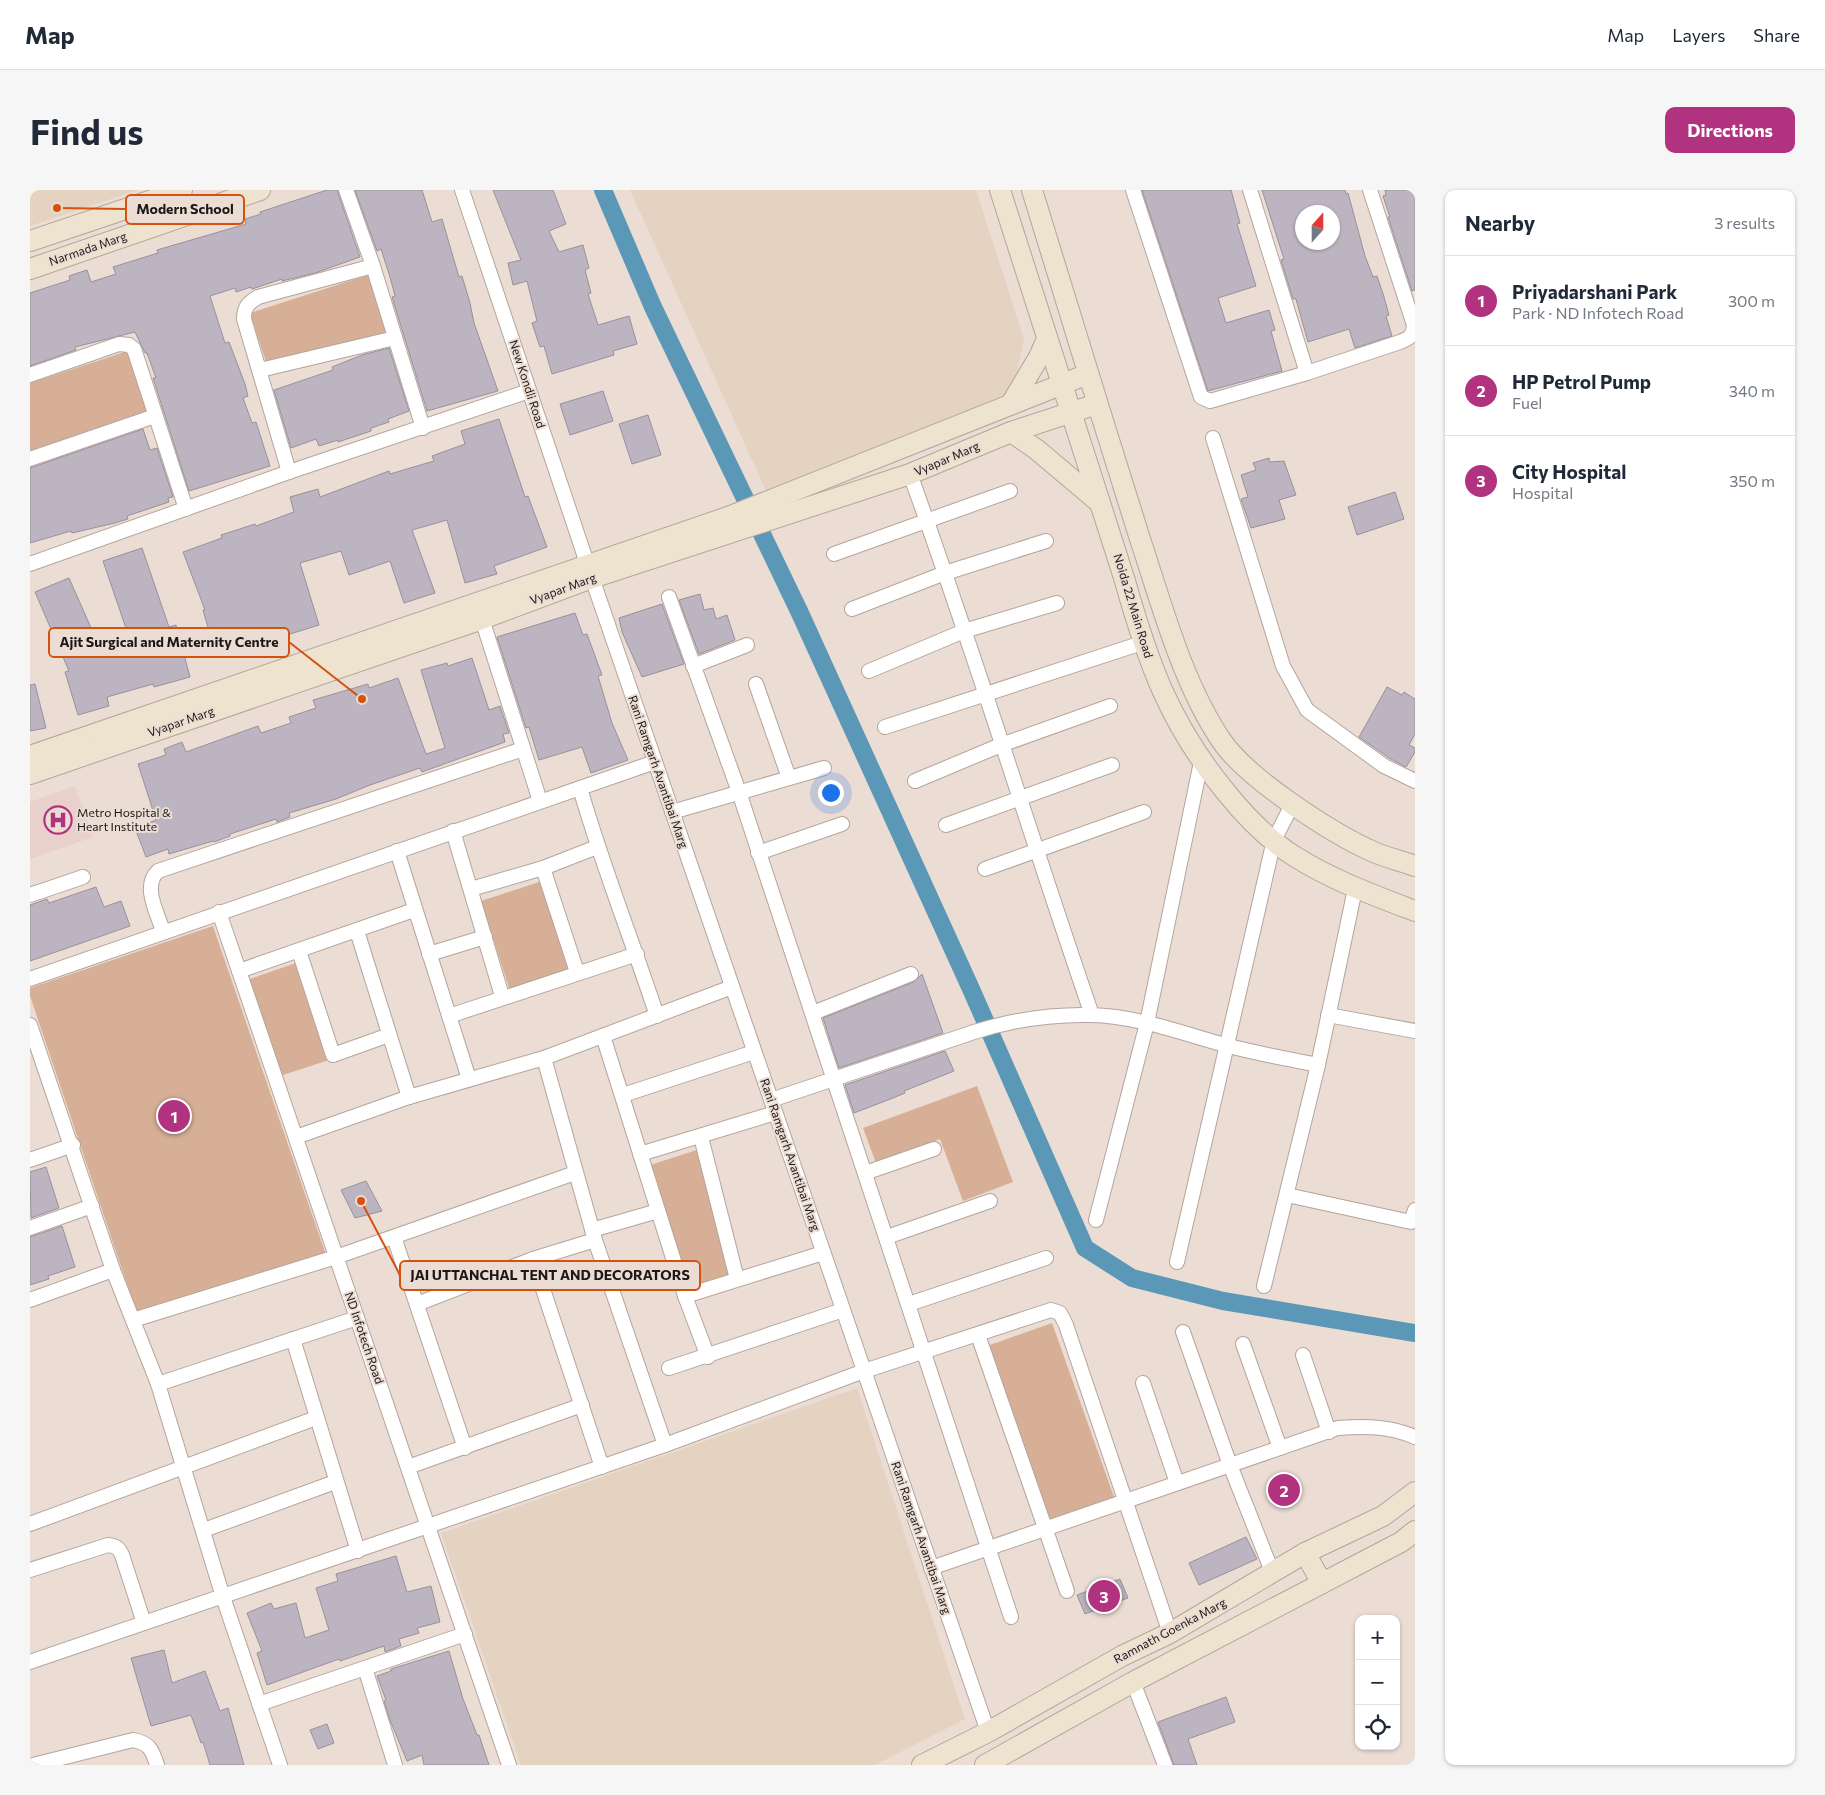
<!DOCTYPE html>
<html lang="en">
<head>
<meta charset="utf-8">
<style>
  :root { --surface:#fff; --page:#f6f6f7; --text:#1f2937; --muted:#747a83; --line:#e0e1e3; --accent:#b1327e }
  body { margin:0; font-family:Commissioner,sans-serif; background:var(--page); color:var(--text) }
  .controls { position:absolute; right:15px; bottom:15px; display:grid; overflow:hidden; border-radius:10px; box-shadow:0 1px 4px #0004 }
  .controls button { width:45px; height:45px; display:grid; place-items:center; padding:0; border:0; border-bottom:1px solid var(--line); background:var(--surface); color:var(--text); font:25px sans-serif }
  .compass { position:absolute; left:1265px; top:15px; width:45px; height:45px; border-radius:50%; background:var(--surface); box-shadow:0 1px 4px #0004; rotate:21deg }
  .you { position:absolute; left:800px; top:602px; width:18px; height:18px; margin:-12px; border:4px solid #fff; border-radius:50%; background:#1a73e8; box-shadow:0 0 0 8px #1a73e833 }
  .badge { display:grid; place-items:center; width:32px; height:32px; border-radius:50%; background:var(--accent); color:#fff; font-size:16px; font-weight:700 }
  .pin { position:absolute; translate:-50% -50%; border:2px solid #fff; box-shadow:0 1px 5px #0006 }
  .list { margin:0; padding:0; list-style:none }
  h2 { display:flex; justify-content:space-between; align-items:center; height:65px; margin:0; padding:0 20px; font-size:21px }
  h2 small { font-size:16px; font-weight:400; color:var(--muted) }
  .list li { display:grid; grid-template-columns:32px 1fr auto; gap:15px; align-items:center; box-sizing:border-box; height:90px; padding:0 20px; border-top:1px solid var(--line) }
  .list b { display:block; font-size:19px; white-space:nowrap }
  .list p { margin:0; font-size:16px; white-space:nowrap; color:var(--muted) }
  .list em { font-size:16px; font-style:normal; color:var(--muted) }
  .icon { flex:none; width:28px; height:28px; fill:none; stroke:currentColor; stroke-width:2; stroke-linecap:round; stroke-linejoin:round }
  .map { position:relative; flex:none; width:1385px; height:1575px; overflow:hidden; border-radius:10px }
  header { display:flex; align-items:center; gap:30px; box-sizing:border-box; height:70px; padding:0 25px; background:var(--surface); border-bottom:1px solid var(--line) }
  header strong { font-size:24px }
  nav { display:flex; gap:28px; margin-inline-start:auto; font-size:18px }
  .intro { display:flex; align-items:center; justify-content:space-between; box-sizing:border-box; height:120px; padding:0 30px }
  h1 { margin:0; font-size:35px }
  .button { padding:12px 22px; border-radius:10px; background:var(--accent); color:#fff; font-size:18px; font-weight:700 }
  main { display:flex; gap:30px; padding:0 30px }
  aside { flex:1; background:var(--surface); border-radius:10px; box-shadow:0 1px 4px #0004 }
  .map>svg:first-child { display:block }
</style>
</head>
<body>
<header>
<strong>Map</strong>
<nav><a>Map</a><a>Layers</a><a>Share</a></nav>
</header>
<div class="intro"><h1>Find us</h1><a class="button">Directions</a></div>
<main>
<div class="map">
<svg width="1385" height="1575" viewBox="0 0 1385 1575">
  <rect width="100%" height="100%" fill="#ebddd4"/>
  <g fill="#e5d3c2">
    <polygon points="0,0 108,0 0,36"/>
    <polygon points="600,0 946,0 994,149 987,184 967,217 736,301"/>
    <polygon points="827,1198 935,1529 845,1575 491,1575 411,1343"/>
  </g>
  <polygon fill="#ead0cb" points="45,596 63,647 0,669 0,612"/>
  <g fill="#d6af96">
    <polygon points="338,85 357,143 239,181 220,123"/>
    <polygon points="98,161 118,223 0,261 0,193"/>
    <polygon points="512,691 543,788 482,807 451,711"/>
    <polygon points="183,736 297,1068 106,1121 0,806 0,798"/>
    <polygon points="269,772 302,869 250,886 217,790"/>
    <polygon points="947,896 983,992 933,1011 910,949 846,973 833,938"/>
    <polygon points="670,959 714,1094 661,1111 617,976"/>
    <polygon points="1022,1133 1084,1307 1019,1330 957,1156"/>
  </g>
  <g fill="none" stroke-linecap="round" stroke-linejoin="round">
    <polyline stroke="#5b98b8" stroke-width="18" points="573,0 623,117 769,421 941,799 1055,1058 1102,1088 1193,1111 1385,1143"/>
  </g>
  <g fill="#bcb4c0" stroke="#99909c" fill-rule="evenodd">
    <polygon points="297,0 307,0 330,67 285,83 252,91 252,89 222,99 221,97 206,102 205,98 180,106 195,153 199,152 215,194 218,206 213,208 222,233 226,232 240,276 159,301 123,188 126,188 117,163 115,163 105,142 45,157 46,160 0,176 0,103 40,90 39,86 57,80 61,92 86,84 83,77 128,63 127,60 216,34 215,29 231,24 230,22"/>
    <polygon points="325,0 392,0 402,32 412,29 429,87 432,86 440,113 444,133 468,201 397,221 362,107 365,106 360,87 351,59 347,61"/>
    <polygon points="463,0 523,0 536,34 519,41 529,62 553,55 559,78 555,80 561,103 558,104 568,135 599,126 607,154 583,161 584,165 522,184 514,156 510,157 502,133 507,131 497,91 483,95 478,73 491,70"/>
    <polygon points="1112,0 1201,0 1210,33 1207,34 1226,96 1188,108 1196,133 1239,120 1245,140 1241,141 1252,181 1178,201"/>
    <path d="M1232,0H1315L1316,4L1318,3L1335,66L1343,87L1347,86L1354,107L1359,125L1356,126L1362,146L1325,158L1319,139L1278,152L1266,109H1263L1251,70L1254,69ZM1272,22H1302V52H1272Z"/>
    <polygon points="1355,0 1385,0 1385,100 1382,101 1358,27 1360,27 1353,6 1356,5"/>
    <polygon points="359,158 379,221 358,229 359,232 341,238 341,241 308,252 308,250 289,256 286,249 261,258 244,200 303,180 302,177 332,165"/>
    <polygon points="573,201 583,231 540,245 530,214"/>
    <polygon points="618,225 631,265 602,274 589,234"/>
    <polygon points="469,229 495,307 498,306 517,357 464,376 467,384 435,393 417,330 382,340 405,403 374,413 360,371 319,385 311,361 270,373 289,435 257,445 259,449 229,459 227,453 186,465 173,420 175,420 153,362 192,348 191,345 225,334 226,336 264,322 260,307 288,299 290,307 359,281 360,284 404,271 402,266 435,254 431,241"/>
    <polygon points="113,239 120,260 127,258 143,307 138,308 139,312 97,326 98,329 85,333 42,343 41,341 0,353 0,278"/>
    <polygon points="1239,268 1240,272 1254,271 1266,305 1249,310 1255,329 1221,338 1211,309 1218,307 1211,285 1226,280 1223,273"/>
    <polygon points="1365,302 1374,329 1327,345 1318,317"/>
    <polygon points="112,358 139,437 146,435 160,487 124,497 123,494 77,507 79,516 48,525 35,482 39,481 5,402 39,388 69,456 99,447 73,371"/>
    <polygon points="670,404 674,420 683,418 686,429 697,425 705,450 669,464 649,410"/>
    <polygon points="632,414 654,474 612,487 592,442 589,428"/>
    <polygon points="545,423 553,445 557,444 572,485 568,486 582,533 598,570 561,583 552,557 509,570 499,537 496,538 467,447"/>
    <polygon points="442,468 459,520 470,516 479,543 473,544 475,552 392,582 390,578 340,595 306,609 259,623 260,627 247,632 246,629 200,644 200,646 184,652 183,651 139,664 138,659 116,667 105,638 126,630 108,574 136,565 134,559 152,552 156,562 228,536 231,543 261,533 259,527 286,518 283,510 338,494 339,498 368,488 396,564 415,558 391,480 417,473 418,476"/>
    <polygon points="5,494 16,538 0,541 0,495"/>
    <polygon points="1357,497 1372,505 1374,502 1385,509 1385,544 1379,555 1385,558 1385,562 1376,577 1359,568 1329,547"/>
    <polygon points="66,697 74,717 91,711 100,736 0,771 0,715 17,709 19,713"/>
    <polygon points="892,784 913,843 809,878 793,828 884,792"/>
    <polygon points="915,861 924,881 874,901 875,903 863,908 824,923 815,895"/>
    <polygon points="16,977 29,1018 1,1028 0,982"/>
    <polygon points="336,991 352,1021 325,1028 311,1000"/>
    <polygon points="32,1036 45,1077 18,1086 19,1089 0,1095 0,1047"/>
    <polygon points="1216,1347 1227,1369 1169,1395 1159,1373"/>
    <polygon points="366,1366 377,1402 401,1396 410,1432 387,1438 389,1443 369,1449 371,1456 355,1462 354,1456 310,1471 309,1469 237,1495 227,1463 232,1461 217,1423 241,1413 244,1419 266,1413 275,1448 299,1440 286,1398 308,1391 306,1384"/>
    <polygon points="1090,1389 1098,1408 1055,1424 1047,1405"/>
    <polygon points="134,1460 142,1493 175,1481 190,1521 198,1518 214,1575 180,1575 173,1552 171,1553 161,1525 121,1536 101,1468"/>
    <polygon points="419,1461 433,1509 447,1545 449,1545 459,1575 394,1575 392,1565 377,1571 360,1530 354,1511 356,1510 347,1486 361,1481 361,1479"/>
    <polygon points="1196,1507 1205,1532 1158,1549 1167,1575 1144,1575 1128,1532"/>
    <polygon points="297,1534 304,1553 288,1559 280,1540"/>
  </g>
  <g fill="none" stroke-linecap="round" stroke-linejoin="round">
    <g stroke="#b3a59d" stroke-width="16">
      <g id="street">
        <polyline points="316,0 343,76 393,238"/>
        <polyline points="432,0 562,388 958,1542"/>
        <path d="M1103,0L1171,207L1180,211L1277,183L1370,152C1380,148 1383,146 1384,135L1340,0"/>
        <polyline points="1220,0 1277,183"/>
        <polyline points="230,180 365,148"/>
        <polyline points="0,185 89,154 99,155 104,159 156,319"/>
        <polyline points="1183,248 1253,476 1277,520 1354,576 1385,591"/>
        <polyline points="0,269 125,226"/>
        <path d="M259,282L214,129C214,117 218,113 228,107L343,76"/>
        <path d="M880,284C945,463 1000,645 1062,825"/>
        <polyline points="804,364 980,301"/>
        <polyline points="0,374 259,282 499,201"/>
        <polyline points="639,407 709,602 981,1427"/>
        <polyline points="822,419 915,383 1016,351"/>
        <polyline points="452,429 510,611"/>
        <polyline points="663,476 717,455"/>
        <polyline points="839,481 934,441 1027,413"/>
        <polyline points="726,494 759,588"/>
        <polyline points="855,537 1112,453"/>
        <polyline points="885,591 971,555 1080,516"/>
        <path d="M550,598C572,675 602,750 627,826"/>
        <polyline points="642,622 794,578"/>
        <polyline points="916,635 1082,575"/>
        <polyline points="423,641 472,806"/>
        <polyline points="367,661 439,889"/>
        <polyline points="728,663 812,634"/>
        <polyline points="513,678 547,782"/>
        <polyline points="955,679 1114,622"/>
        <polyline points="441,699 513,678 567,657"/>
        <polyline points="0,705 53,687"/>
        <polyline points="189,722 479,1575"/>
        <path d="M133,741C127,722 112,696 128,681L493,559"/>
        <polyline points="327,741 379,907"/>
        <polyline points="269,761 303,865 359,845"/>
        <polyline points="399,764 455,747"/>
        <polyline points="209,781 384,720"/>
        <polyline points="0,789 625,572"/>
        <polyline points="783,823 881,784"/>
        <polyline points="1298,825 1385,841"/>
        <polyline points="419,826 607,764"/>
        <polyline points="0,835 83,1080 128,1194 193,1407 250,1575"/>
        <polyline points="573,846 655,1106 678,1167"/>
        <polyline points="514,868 565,1050 635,1255"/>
        <polyline points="593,905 724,862"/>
        <path d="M741,910L944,842C982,830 1021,824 1061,825C1107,826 1151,843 1195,855C1225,863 1257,869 1288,875"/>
        <polyline points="266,947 379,907 514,868 702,797"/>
        <polyline points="671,947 707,1089"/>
        <polyline points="610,964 745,923"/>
        <polyline points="0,970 43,955"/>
        <polyline points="835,983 904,959"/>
        <polyline points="1257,1005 1381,1032 1385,1020"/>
        <polyline points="1066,1030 1117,833 1171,572"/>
        <polyline points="0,1038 62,1016"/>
        <polyline points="562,1040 628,1021"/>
        <polyline points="364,1047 435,1258"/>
        <polyline points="857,1047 960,1011"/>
        <polyline points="503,1069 572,1277"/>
        <polyline points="1147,1072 1244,650 1263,613"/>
        <polyline points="1234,1096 1288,875 1325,699"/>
        <polyline points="655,1106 793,1063"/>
        <polyline points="0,1110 83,1080"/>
        <polyline points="387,1114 503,1069 565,1050"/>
        <polyline points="879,1114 1016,1068"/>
        <polyline points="103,1130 306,1067 545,983"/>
        <polyline points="1153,1142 1200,1275 1243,1384"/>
        <polyline points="948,1145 1037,1401"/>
        <polyline points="263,1149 328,1361"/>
        <polyline points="1213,1154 1250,1258"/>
        <polyline points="1273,1165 1299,1242"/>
        <polyline points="639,1178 813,1120"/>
        <polyline points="1113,1193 1147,1293"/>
        <polyline points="128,1194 327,1128"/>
        <polyline points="378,1277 552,1215"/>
        <polyline points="0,1334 286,1228"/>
        <polyline points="174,1340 305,1292"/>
        <path d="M901,1378L1308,1238C1336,1236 1359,1236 1385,1247"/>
        <path d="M0,1380L78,1355C86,1356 89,1358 92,1365L114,1433"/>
        <polyline points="0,1472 635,1255 834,1181 1021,1120 1030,1123 1036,1135 1140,1443"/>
        <polyline points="335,1478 365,1575"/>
        <polyline points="1103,1492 1135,1575"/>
        <polyline points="229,1514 435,1444"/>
        <path d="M3,1575L103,1550C119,1553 122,1559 127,1575"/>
      </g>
    </g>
    <g stroke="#b3a59d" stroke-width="22">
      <g id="secondary">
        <path d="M970,0L1095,391C1118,473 1140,534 1195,601C1215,626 1237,649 1264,666C1302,690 1343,705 1385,721"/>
        <path d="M1002,0C1038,116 1073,233 1110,349C1132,415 1152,492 1191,550C1216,588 1304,645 1346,663C1358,668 1372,671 1385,676"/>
        <polyline points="0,51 152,0"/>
        <polyline points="0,79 230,0"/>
        <polyline points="981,214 1009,167 1017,149"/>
        <polyline points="981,242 1006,259 1070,313"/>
        <polyline points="0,566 698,327 1058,184"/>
        <polyline points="0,584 452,429 562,388 880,284 981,242 1067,214"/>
        <polyline points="1275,1363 1292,1393"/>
        <polyline points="892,1575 958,1542 1092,1466 1140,1443 1275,1363 1353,1326 1385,1302"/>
        <polyline points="955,1575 1103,1492 1371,1352 1385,1341"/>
      </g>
    </g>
    <use href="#street" stroke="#fff" stroke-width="14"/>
    <use href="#secondary" stroke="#ede3cf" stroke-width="20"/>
  </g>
  <defs>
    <g id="hospital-ring" transform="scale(1.4375)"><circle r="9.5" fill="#ebddd4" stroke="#b1327e" stroke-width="1.5"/><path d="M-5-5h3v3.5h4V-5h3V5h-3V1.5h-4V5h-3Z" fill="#b1327e"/></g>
  </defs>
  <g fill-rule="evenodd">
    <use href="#hospital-ring" x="28" y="630"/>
  </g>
  <g text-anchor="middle" stroke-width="4" stroke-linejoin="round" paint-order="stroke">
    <g font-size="12" fill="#1d1815" stroke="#ebddd4">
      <text transform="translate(58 59) rotate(-19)" y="4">Narmada Marg</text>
      <text transform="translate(497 194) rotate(72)" y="4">New Kondli Road</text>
      <text transform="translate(917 269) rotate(-23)" y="4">Vyapar Marg</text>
      <text transform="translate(533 399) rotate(-20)" y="4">Vyapar Marg</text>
      <text transform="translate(1103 416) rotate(73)" y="4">Noida 22 Main Road</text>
      <text transform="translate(151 532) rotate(-19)" y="4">Vyapar Marg</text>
      <text transform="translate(628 582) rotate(71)" y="4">Rani Ramgarh Avantibai Marg</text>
      <text transform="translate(760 965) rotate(71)" y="4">Rani Ramgarh Avantibai Marg</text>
      <text transform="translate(334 1148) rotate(71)" y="4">ND Infotech Road</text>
      <text transform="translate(891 1348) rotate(71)" y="4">Rani Ramgarh Avantibai Marg</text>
      <text transform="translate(1140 1441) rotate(-28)" y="4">Ramnath Goenka Marg</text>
    </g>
    <g font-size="12" fill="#1d1815" stroke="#ebddd4" text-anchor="start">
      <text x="47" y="627">Metro Hospital &amp;<tspan x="47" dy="14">Heart Institute</tspan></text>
    </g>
  </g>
  <path fill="none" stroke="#d4520d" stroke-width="2" d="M27 18L96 19M332 509L259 452M331 1011L370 1085"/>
  <g fill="#d4520d" stroke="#ebddd4" stroke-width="2">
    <circle cx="27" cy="18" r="5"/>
    <circle cx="332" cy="509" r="5"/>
    <circle cx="331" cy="1011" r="5"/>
  </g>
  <g fill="#ebddd4" stroke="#d4520d" stroke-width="2">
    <rect x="96" y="5" width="118" height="29" rx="5"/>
    <rect x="19" y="438" width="240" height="29" rx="5"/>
    <rect x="370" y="1071" width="300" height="29" rx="5"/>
  </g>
  <g font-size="14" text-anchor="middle" font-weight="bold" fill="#1d1815">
    <text x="155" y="24">Modern School</text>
    <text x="139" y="457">Ajit Surgical and Maternity Centre</text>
    <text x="520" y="1090">JAI UTTANCHAL TENT AND DECORATORS</text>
  </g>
</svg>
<div class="controls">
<button>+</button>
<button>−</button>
<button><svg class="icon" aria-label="locate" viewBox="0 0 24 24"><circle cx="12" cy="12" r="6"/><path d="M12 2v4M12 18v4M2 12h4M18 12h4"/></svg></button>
</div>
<svg class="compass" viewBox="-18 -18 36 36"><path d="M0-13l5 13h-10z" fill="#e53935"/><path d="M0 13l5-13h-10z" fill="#747a83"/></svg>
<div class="you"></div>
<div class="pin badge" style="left:144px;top:926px">1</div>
<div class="pin badge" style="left:1254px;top:1300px">2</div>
<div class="pin badge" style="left:1074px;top:1406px">3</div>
</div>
<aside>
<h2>Nearby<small>3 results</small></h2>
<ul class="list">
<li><span class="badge">1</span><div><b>Priyadarshani Park</b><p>Park · ND Infotech Road</p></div><em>300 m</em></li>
<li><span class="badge">2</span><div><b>HP Petrol Pump</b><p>Fuel</p></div><em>340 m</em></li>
<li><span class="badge">3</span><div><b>City Hospital</b><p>Hospital</p></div><em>350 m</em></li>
</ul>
</aside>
</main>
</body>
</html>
